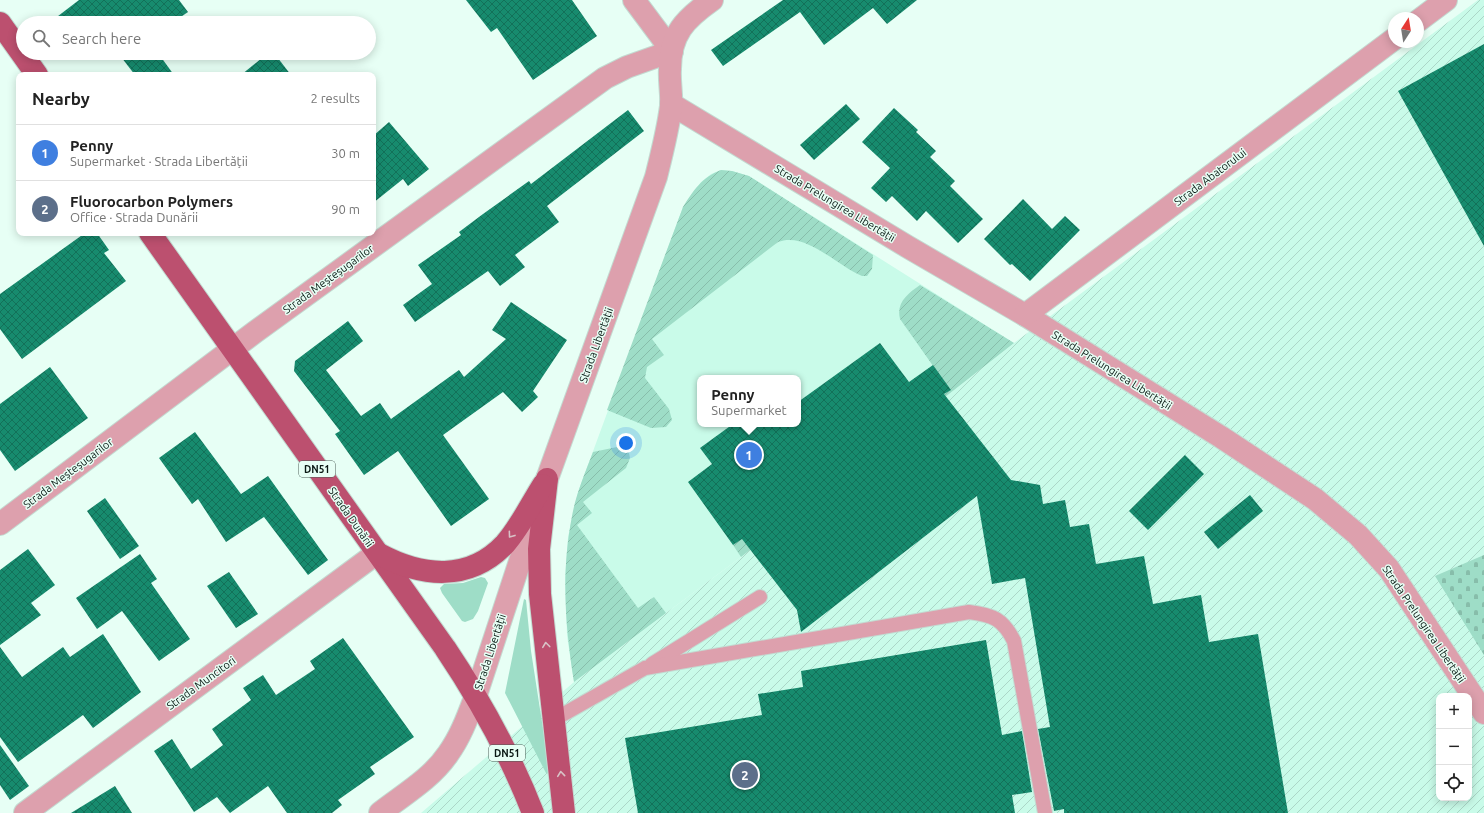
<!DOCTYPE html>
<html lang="en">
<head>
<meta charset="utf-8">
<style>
  :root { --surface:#fff; --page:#f2f2f2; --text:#222; --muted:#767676; --line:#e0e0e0; --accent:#bf3263 }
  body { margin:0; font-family:Ubuntu,sans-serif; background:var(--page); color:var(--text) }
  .controls { position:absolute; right:12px; bottom:12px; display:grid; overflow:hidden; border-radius:8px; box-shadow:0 2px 10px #0003 }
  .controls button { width:36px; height:36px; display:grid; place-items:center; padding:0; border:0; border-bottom:1px solid var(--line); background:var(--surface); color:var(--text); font:20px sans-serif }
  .compass { position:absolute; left:1388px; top:12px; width:36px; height:36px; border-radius:50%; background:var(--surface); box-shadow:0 2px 10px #0003; rotate:12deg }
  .you { position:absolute; left:626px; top:443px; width:14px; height:14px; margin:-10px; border:3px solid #fff; border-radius:50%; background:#1a73e8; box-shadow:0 0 0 6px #1a73e833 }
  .badge { display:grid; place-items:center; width:26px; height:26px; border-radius:50%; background:var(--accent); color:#fff; font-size:13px; font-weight:700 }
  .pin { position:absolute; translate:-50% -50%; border:2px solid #fff; box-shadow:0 1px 4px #0006 }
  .popup { position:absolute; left:697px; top:375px; width:104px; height:52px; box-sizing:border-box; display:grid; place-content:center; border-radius:8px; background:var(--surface); filter:drop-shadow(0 1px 3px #0005); font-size:13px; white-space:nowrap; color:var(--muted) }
  .popup b { font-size:15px; color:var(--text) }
  .popup::after { content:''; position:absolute; left:50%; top:100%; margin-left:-8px; border:8px solid transparent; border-top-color:var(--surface) }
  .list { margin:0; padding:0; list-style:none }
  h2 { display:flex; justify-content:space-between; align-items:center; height:52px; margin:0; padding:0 16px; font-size:17px }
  h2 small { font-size:13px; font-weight:400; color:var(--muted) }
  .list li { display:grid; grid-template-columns:26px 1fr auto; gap:12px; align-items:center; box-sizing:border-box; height:56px; padding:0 16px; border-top:1px solid var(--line) }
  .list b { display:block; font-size:15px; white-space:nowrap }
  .list p { margin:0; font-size:13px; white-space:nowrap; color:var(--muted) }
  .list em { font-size:13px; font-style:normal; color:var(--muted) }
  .icon { flex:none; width:22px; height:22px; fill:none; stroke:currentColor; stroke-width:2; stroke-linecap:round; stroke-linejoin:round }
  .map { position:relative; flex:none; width:1484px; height:813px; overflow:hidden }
  .search { position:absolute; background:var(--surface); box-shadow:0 2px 10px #0003; left:16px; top:16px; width:360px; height:44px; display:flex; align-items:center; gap:10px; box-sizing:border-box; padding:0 14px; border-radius:22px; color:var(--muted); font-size:15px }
  .panel { position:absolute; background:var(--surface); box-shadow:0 2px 10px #0003; left:16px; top:72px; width:360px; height:164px; border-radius:8px }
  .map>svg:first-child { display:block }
</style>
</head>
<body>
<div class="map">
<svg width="1484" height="813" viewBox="0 0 1484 813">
  <defs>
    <pattern id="industrial-furrows" width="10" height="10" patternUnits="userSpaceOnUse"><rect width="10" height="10" fill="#c9fbe9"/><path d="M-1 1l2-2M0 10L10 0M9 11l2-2" fill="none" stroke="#abd6c7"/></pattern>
    <pattern id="cemetery-stones" width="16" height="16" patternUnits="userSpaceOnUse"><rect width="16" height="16" fill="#9eddc7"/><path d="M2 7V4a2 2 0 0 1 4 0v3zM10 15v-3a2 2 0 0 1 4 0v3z" fill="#87bdaa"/></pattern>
    <pattern id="garden-furrows" width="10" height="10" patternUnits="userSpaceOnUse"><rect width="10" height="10" fill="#9eddc7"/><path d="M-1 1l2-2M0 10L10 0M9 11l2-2" fill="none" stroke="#87bdaa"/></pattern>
    <pattern id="building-cross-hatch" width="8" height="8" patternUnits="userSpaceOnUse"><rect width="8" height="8" fill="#178b6e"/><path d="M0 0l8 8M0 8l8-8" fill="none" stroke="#137159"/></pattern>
  </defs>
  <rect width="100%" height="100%" fill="#e7fff5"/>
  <path fill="#c9fbe9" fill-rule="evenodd" d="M721,170L732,171L749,176L1014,343L741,557L574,682L567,636L565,577L568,537L578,492L683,207L701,182L711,174ZM700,378H798V424H700Z"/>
  <path fill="url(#industrial-furrows)" fill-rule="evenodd" d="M1478,0H1484V813H421L574,682L741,557L1014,343ZM1439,696H1469V798H1439Z"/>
  <g fill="#9eddc7">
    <polygon points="481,577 485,578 488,583 478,611 473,619 465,622 462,621 442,593 440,588 444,584 463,583"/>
    <polygon points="524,599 526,600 531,651 550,774 546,773 505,693"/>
  </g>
  <polygon fill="url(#cemetery-stones)" points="1484,555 1484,655 1435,576"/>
  <g fill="url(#garden-furrows)">
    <path d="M721,170L732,171L749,176L873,255L872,269L867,276H862C837,266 806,231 778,242L652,339L664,355L647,367L645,378L669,409L672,420L666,427L651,428L607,410L683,207C693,191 702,177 721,170Z"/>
    <path d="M920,285L1014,343L741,557L733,545L950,390L900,319C896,303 907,294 920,285Z"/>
    <path d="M617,447L624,448L629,453L630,458L626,468L583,502L592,513L577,525L638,608L654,597L666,613L574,682C565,626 561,572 572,516C576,494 585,473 593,452Z"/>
  </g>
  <g fill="url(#building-cross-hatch)">
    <polygon points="79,0 179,0 188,12 172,23 49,23"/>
    <polygon points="466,0 572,0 597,36 533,80 497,28 491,32"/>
    <polygon points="783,0 917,0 887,24 873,8 824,45 800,12 723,66 711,50"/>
    <polygon points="1484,44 1484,246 1398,91"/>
    <polygon points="118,53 158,53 174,75 135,75"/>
    <polygon points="268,53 274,53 291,75 241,75"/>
    <polygon points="846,104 860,119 814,160 800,145"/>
    <polygon points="894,108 918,130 916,132 936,151 930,157 955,181 950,186 983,219 958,243 926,211 917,221 892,196 886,202 871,188 890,168 862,142"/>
    <polygon points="628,110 644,131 547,206 559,222 515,255 525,267 500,286 488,271 415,322 403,305 432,284 418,265 461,235 459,232 483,214 529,181 531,184"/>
    <polygon points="389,122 429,169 408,186 403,179 373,203 373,136"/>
    <polygon points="1023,199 1052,229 1065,216 1080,230 1030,281 1012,264 1010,265 984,239"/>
    <polygon points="85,233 97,233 109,250 104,253 126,281 22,359 0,329 0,294"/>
    <polygon points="511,302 567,340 533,391 538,397 522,412 503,392 443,435 489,499 451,526 398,451 364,475 335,434 340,431 294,371 295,361 348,321 363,341 326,370 361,416 380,403 391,419 459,370 464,377 506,339 492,330"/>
    <polygon points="880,343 909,382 933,365 951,390 944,394 1011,480 1040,485 1043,504 1065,500 1070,527 1089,524 1096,564 1144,556 1153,604 1201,595 1209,642 1258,634 1288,813 1064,813 1064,809 1054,811 1038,729 1050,727 1025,578 992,584 977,496 801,632 797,610 742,539 733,545 688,482 712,464 700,448 733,424 798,424 798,402"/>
    <polygon points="50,367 88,418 15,471 0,450 0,404"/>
    <polygon points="195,432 241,494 268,476 328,560 308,575 264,517 226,542 198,499 192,504 159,458"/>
    <polygon points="1185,455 1204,474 1148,530 1129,511"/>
    <polygon points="1250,495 1263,511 1218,549 1204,532"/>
    <polygon points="105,498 139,546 120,559 87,511"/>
    <polygon points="28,549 55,585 31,603 41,615 0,645 0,570"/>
    <polygon points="140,554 157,579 151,583 190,639 159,661 122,611 97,629 76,598"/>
    <polygon points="229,572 258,614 236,628 207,586"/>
    <polygon points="103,634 141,692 93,728 83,715 18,762 0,737 0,647 22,677 63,647 70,657"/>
    <polygon points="343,638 414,737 370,767 375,774 338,800 342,805 332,813 287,813 268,786 230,813 217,797 194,812 154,751 172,739 191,769 223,745 212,729 251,700 243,688 263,675 276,695 315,669 310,661"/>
    <polygon points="986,640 1002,735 1022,731 1032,792 1012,795 1015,813 638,813 625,738 762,715 758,694 803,687 801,671"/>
    <polygon points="0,745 29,786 10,800 0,785"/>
    <polygon points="115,786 132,813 71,813"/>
  </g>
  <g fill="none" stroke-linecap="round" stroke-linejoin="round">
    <g stroke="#c3dad1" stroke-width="16">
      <g id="service">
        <polyline points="652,664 760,597"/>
        <path d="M555,719L645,668L969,612C993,615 1003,619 1014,641L1045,813"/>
      </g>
    </g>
    <g stroke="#c3dad1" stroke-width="24">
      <g id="minor">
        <polyline points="1418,21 1446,0"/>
        <polyline points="671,104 908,247 1025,315 1221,437 1315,499 1358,535 1389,569 1484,713"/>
        <polyline points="1025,315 1394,39"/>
        <polyline points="0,524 255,332 605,78 627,67 672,51 634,0"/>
        <polyline points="25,813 377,553"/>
        <path d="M380,813C403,795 431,779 448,754C461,736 468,716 476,695"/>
      </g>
    </g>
    <g stroke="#c3dad1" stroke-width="24">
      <path id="tertiary" d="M476,695L547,479L656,177C662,153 668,130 671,106C672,94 669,81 670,69C670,34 685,19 712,0"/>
    </g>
    <g stroke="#c3dad1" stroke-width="24">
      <g id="primary">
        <polyline points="0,23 37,75"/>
        <path d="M150,233L445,648C480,700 510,754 533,813"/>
        <polyline points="547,479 539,549 540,594 564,813"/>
        <path d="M379,554C422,577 469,582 505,544C520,527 531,504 543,485"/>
      </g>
    </g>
    <use href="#service" stroke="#dda0ad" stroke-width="14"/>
    <use href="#minor" stroke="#dda0ad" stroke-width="22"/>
    <use href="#tertiary" stroke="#dda0ad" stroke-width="22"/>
    <use href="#primary" stroke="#bc506f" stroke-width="22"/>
  </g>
  <defs><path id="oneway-chevron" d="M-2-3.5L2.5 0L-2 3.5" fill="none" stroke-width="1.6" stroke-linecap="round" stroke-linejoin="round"/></defs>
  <g stroke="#d8c2c6">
    <use href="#oneway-chevron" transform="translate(511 535) rotate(126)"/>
    <use href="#oneway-chevron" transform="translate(546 645) rotate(-97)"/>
    <use href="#oneway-chevron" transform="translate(561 774) rotate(-96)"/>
  </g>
  <g text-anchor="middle" stroke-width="3" stroke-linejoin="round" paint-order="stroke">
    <g fill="#e7fff5" stroke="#4c5d57" stroke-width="1">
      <rect x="299" y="461" width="36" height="16" rx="3"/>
      <rect x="489" y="745" width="36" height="16" rx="3"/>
    </g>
    <g font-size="10" font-weight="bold" fill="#091813">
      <text x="317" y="473">DN51</text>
      <text x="507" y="757">DN51</text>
    </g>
    <g font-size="11" fill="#091813" stroke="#e7fff5">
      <text transform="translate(1210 177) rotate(-37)" y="4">Strada Abatorului</text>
      <text transform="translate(835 203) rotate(31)" y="4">Strada Prelungirea Libertății</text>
      <text transform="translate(328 279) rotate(-36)" y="4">Strada Meșteșugarilor</text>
      <text transform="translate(596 345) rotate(-70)" y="4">Strada Libertății</text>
      <text transform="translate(1112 370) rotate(32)" y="4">Strada Prelungirea Libertății</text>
      <text transform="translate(68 473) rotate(-37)" y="4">Strada Meșteșugarilor</text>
      <text transform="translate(351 517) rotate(55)" y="4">Strada Dunării</text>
      <text transform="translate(1424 624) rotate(56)" y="4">Strada Prelungirea Libertății</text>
      <text transform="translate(490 652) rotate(-72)" y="4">Strada Libertății</text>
      <text transform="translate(201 683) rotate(-36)" y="4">Strada Muncitori</text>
    </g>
  </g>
</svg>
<div class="controls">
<button>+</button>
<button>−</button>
<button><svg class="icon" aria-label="locate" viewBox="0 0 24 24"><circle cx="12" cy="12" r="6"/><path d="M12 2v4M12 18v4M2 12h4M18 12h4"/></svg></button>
</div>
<svg class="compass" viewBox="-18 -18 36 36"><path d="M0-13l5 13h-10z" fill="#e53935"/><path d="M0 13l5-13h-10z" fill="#767676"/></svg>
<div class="you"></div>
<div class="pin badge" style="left:749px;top:455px;background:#3f7fe0">1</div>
<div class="popup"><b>Penny</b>Supermarket</div>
<div class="pin badge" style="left:745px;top:775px;background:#5c6f8a">2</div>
<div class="search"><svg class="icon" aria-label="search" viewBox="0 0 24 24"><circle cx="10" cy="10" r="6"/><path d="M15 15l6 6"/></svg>Search here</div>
<section class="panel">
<h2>Nearby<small>2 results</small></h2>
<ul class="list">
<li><span class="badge" style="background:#3f7fe0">1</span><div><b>Penny</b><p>Supermarket · Strada Libertății</p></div><em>30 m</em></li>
<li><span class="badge" style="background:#5c6f8a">2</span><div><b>Fluorocarbon Polymers</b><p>Office · Strada Dunării</p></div><em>90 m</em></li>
</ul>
</section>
</div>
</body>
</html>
